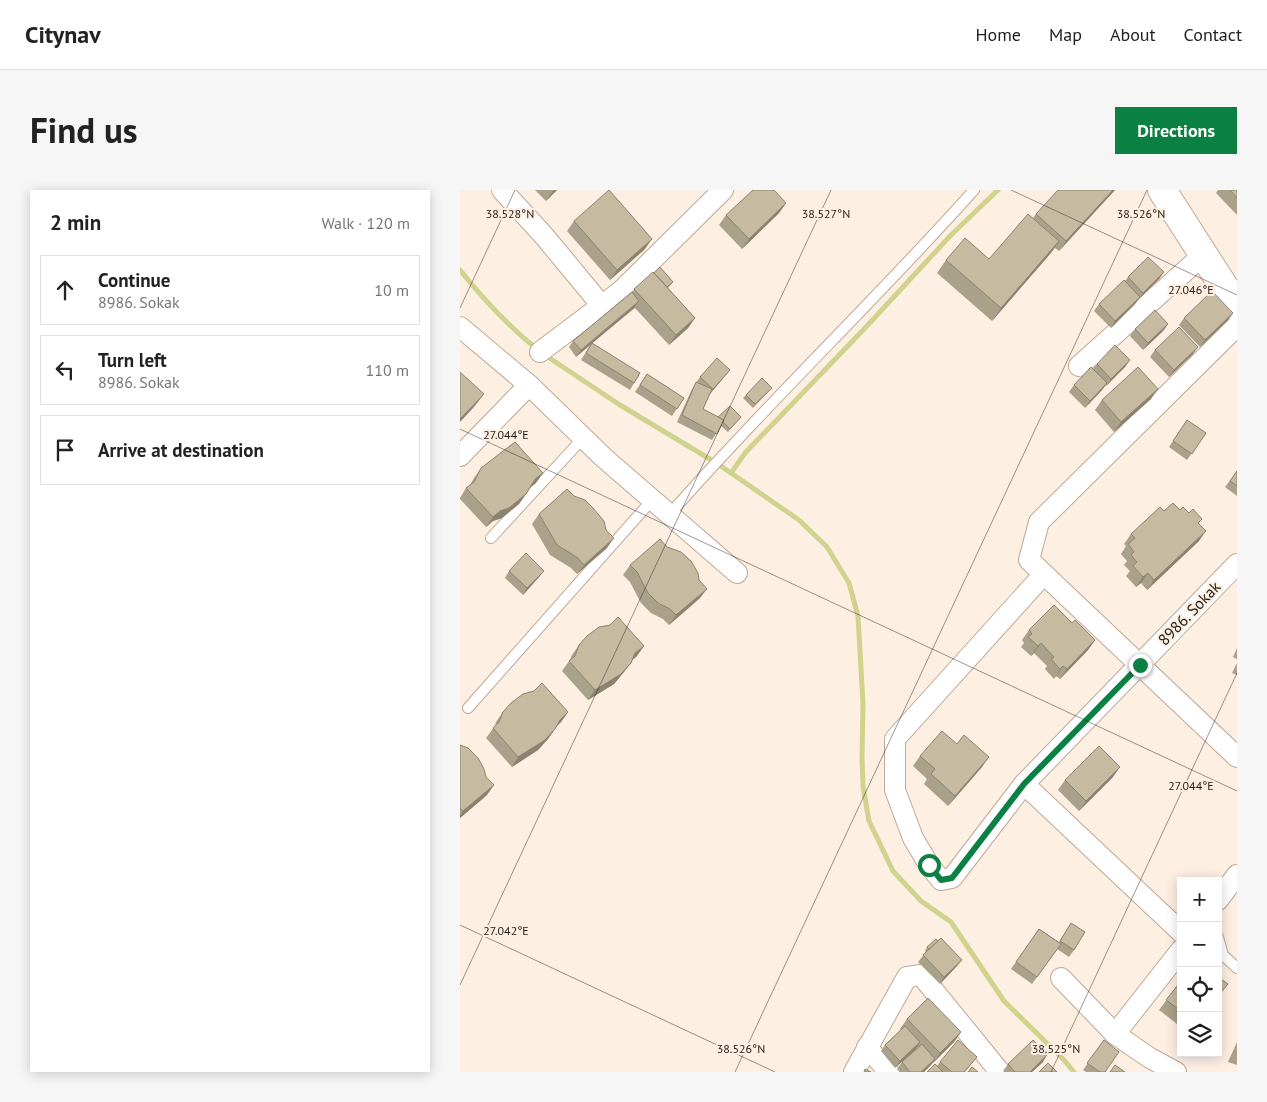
<!DOCTYPE html>
<html lang="en">
<head>
<meta charset="utf-8">
<style>
  :root { --surface:#fff; --page:#f6f6f6; --text:#222; --muted:#767676; --line:#e0e0e0; --accent:#0b8043 }
  body { margin:0; font-family:"PT Sans",sans-serif; background:var(--page); color:var(--text) }
  .controls { position:absolute; right:15px; bottom:15px; display:grid; overflow:hidden; border-radius:0px; box-shadow:0 2px 12px #0003 }
  .controls button { width:45px; height:45px; display:grid; place-items:center; padding:0; border:0; border-bottom:1px solid var(--line); background:var(--surface); color:var(--text); font:25px sans-serif }
  .stop { position:absolute; width:15px; height:15px; margin:-11px; border:4px solid #0b8043; border-radius:50%; background:#fff }
  .stop.end { background:#0b8043; border-color:#fff; box-shadow:0 1px 5px #0008 }
  .list { margin:0; padding:0; list-style:none }
  h2 { display:flex; justify-content:space-between; align-items:center; height:65px; margin:0; padding:0 20px; font-size:21px }
  h2 small { font-size:16px; font-weight:400; color:var(--muted) }
  .list li { display:grid; grid-template-columns:32px 1fr auto; gap:15px; align-items:center; box-sizing:border-box; height:70px; margin:0 10px 10px; padding:0 10px; border:1px solid var(--line); border-radius:0px }
  .list b { display:block; font-size:19px; white-space:nowrap }
  .list p { margin:0; font-size:16px; white-space:nowrap; color:var(--muted) }
  .list em { font-size:16px; font-style:normal; color:var(--muted) }
  .icon { flex:none; width:28px; height:28px; fill:none; stroke:currentColor; stroke-width:2; stroke-linecap:round; stroke-linejoin:round }
  .map { position:relative; flex:none; width:777px; height:882px; overflow:hidden; border-radius:0px }
  header { display:flex; align-items:center; gap:30px; box-sizing:border-box; height:70px; padding:0 25px; background:var(--surface); border-bottom:1px solid var(--line) }
  header strong { font-size:24px }
  nav { display:flex; gap:28px; margin-inline-start:auto; font-size:18px }
  .intro { display:flex; align-items:center; justify-content:space-between; box-sizing:border-box; height:120px; padding:0 30px }
  h1 { margin:0; font-size:35px }
  .button { padding:12px 22px; border-radius:0px; background:var(--accent); color:#fff; font-size:18px; font-weight:700 }
  main { display:flex; gap:30px; padding:0 30px }
  aside { flex:1; background:var(--surface); border-radius:0px; box-shadow:0 2px 12px #0003 }
  .map>svg:first-child { display:block }
</style>
</head>
<body>
<header>
<strong>Citynav</strong>
<nav><a>Home</a><a>Map</a><a>About</a><a>Contact</a></nav>
</header>
<div class="intro"><h1>Find us</h1><a class="button">Directions</a></div>
<main>
<aside>
<h2>2 min<small>Walk · 120 m</small></h2>
<ul class="list">
<li><svg class="icon" aria-label="ahead" viewBox="0 0 24 24"><path d="M12 20V5M6 11l6-6 6 6"/></svg><div><b>Continue</b><p>8986. Sokak</p></div><em>10 m</em></li>
<li><svg class="icon" aria-label="left" viewBox="0 0 24 24"><path d="M17 20v-9H6M10 6l-5 5 5 5"/></svg><div><b>Turn left</b><p>8986. Sokak</p></div><em>110 m</em></li>
<li><svg class="icon" aria-label="arrive" viewBox="0 0 24 24"><path d="M6 21V4h12l-3 4 3 4H6"/></svg><div><b>Arrive at destination</b></div></li>
</ul>
</aside>
<div class="map">
<svg width="777" height="882" viewBox="0 0 777 882">
  <rect width="100%" height="100%" fill="#fdefe2"/>
  <g fill="none" stroke-linecap="round" stroke-linejoin="round">
    <g stroke="#cfd38e" stroke-width="5">
      <path d="M0,80C24,110 48,136 78,160"/>
      <polyline points="85,165 160,215 258,274 339,330 367,357 389,393 398,426 403,514 402,567 403,596 409,631 433,681 461,711 491,732 544,811 604,870 614,882"/>
      <polyline points="271,283 285,263 406,137 491,45 538,0"/>
    </g>
    <g stroke="#bfa895" stroke-width="12">
      <g id="lane">
        <path d="M209,325C307,213 415,111 514,0"/>
        <polyline points="31,348 123,248"/>
        <polyline points="8,518 192,310"/>
        <polyline points="758,747 763,765 777,778"/>
      </g>
    </g>
    <g stroke="#bfa895" stroke-width="22">
      <g id="street">
        <polyline points="42,0 85,47 142,116"/>
        <polyline points="777,136 579,332 569,370 777,567"/>
        <polyline points="0,137 69,195 143,267 277,383"/>
        <polyline points="80,162 161,101 263,0"/>
        <polyline points="619,176 743,65"/>
        <polyline points="0,266 69,195"/>
        <polyline points="584,384 435,549 435,600 453,648 469,675 481,690 492,688 564,594 777,374"/>
        <polyline points="564,594 721,742"/>
        <polyline points="758,710 777,685"/>
        <polyline points="601,788 655,844 690,868 716,882"/>
        <polyline points="655,844 721,760"/>
        <polyline points="407,857 429,882"/>
        <polyline points="394,882 447,787 461,785 540,882"/>
      </g>
    </g>
    <g stroke="#bfa895" stroke-width="30">
      <polyline id="primary" points="702,0 777,117"/>
    </g>
    <use href="#lane" stroke="#fff" stroke-width="10"/>
    <use href="#street" stroke="#fff" stroke-width="20"/>
    <use href="#primary" stroke="#fff" stroke-width="28"/>
  </g>
  <g fill="#aaa18a">
    <polygon points="75,0 97,0 86,11"/>
    <polygon points="655,0 599,61 595,58 590,64 532,131 477,83 486,70 529,69 573,28 576,24"/>
    <polygon points="758,0 777,0 777,25 756,3"/>
    <polygon points="326,13 319,23 282,59 259,35 266,25"/>
    <polygon points="114,31 185,59 150,90 107,41"/>
    <polygon points="704,82 699,89 679,109 675,114 651,138 634,121 639,114 665,91 668,87"/>
    <polygon points="194,83 213,92 208,98 235,128 228,138 209,155 175,118 132,153 174,193 170,200 121,170 131,154 116,167 109,157 113,151"/>
    <polygon points="773,123 768,130 740,157 719,135 724,128"/>
    <polygon points="708,134 703,141 683,160 670,146 675,139"/>
    <polygon points="695,160 733,164 709,187 690,167"/>
    <polygon points="637,174 665,177 646,196 646,195 642,200 625,218 609,202 614,195 633,179"/>
    <polygon points="270,180 250,204 243,219 258,227 281,227 268,242 261,236 252,250 217,232 232,199 240,187"/>
    <polygon points="187,184 224,208 212,226 175,202"/>
    <polygon points="312,198 293,218 283,208 286,205"/>
    <polygon points="691,209 654,242 635,220 642,210"/>
    <polygon points="727,230 746,243 727,270 709,257"/>
    <polygon points="21,278 76,293 71,297 59,314 42,328 33,331 26,337 0,309 0,308 6,298 10,295 14,288"/>
    <polygon points="777,281 777,306 765,297"/>
    <polygon points="720,320 739,334 739,351 687,400 681,393 676,397 666,386 670,381 664,375 667,371 661,364 666,356 664,354 671,344 704,321"/>
    <polygon points="79,324 147,358 117,384 111,378 90,365 72,334"/>
    <polygon points="170,375 240,408 209,435 203,429 191,423 181,413 170,392 163,385"/>
    <polygon points="49,381 84,381 79,387 63,405 45,388"/>
    <polygon points="612,433 635,450 628,460 600,489 596,486 594,489 585,479 587,476 574,463 571,466 561,457 564,453 562,450 569,440"/>
    <polygon points="119,455 177,466 173,469 164,482 154,494 128,510 102,481 110,470 112,465"/>
    <polygon points="777,458 777,469 773,467"/>
    <polygon points="777,473 777,485 772,483"/>
    <polygon points="43,522 108,522 101,532 97,536 88,549 78,560 52,577 26,548 35,536 36,532"/>
    <polygon points="0,555 26,587 27,605 0,628"/>
    <polygon points="460,566 522,577 488,616 464,594 467,589 453,576"/>
    <polygon points="653,587 619,621 598,600 605,590"/>
    <polygon points="611,733 614,760 609,767 597,759 572,794 551,779 579,739 599,752"/>
    <polygon points="467,757 502,770 497,776 480,794 458,772 466,762 465,761"/>
    <polygon points="721,791 721,837 699,820"/>
    <polygon points="447,829 501,842 494,852 464,882 440,882 437,879 442,872 458,857 457,857 435,878 421,861 425,855 441,840 440,839"/>
    <polygon points="644,850 645,882 626,882 623,880"/>
    <polygon points="777,852 777,875 768,872"/>
    <polygon points="517,867 505,882 467,882 477,876 480,872"/>
    <polygon points="583,872 572,882 544,882 543,881 548,874"/>
  </g>
  <g fill="#8b8370">
    <polygon points="94,0 97,0 86,11 93,1"/>
    <polygon points="653,0 655,0 599,61 606,51"/>
    <polygon points="326,13 319,23 282,59 289,49"/>
    <polygon points="192,49 185,59 150,90 157,80"/>
    <polygon points="599,51 590,64 532,131 541,118"/>
    <polygon points="704,82 699,89 679,109 675,114 651,138 655,131 680,108 683,103"/>
    <polygon points="179,111 174,118 116,167 121,160"/>
    <polygon points="773,123 768,130 740,157 745,150"/>
    <polygon points="235,128 228,138 209,155 216,145"/>
    <polygon points="708,134 703,141 683,160 688,153"/>
    <polygon points="738,157 733,164 709,187 714,180"/>
    <polygon points="670,170 665,177 646,196 651,189"/>
    <polygon points="270,180 265,186 248,206 253,199"/>
    <polygon points="647,193 642,200 625,218 630,211"/>
    <polygon points="698,199 691,209 654,242 661,232"/>
    <polygon points="24,204 14,217 0,232 0,229"/>
    <polygon points="83,283 76,293 68,299 75,289"/>
    <polygon points="66,304 59,314 42,328 33,331 26,337 33,327 40,321"/>
    <polygon points="746,341 739,351 687,400 694,390"/>
    <polygon points="154,348 147,358 117,384 124,375"/>
    <polygon points="84,381 79,387 63,405 67,398"/>
    <polygon points="688,383 681,393 676,397 683,387"/>
    <polygon points="247,399 240,408 209,435 216,425"/>
    <polygon points="635,450 628,460 600,489 607,479"/>
    <polygon points="581,453 574,463 571,466 578,456"/>
    <polygon points="184,456 177,466 169,473 175,463"/>
    <polygon points="171,473 164,482 154,494 128,510 135,500"/>
    <polygon points="603,476 596,486 594,489 600,479"/>
    <polygon points="108,522 101,532 93,540 100,530"/>
    <polygon points="95,539 88,549 78,560 52,577 58,567"/>
    <polygon points="529,567 522,577 488,616 495,606"/>
    <polygon points="660,577 653,587 619,621 626,611"/>
    <polygon points="34,595 27,605 0,628 0,625 3,621"/>
    <polygon points="502,770 497,776 480,794 484,787"/>
    <polygon points="501,842 494,852 473,873 480,863"/>
    <polygon points="460,852 456,859 435,878 440,871"/>
    <polygon points="587,865 583,872 572,882 570,882"/>
    <polygon points="475,869 470,876 464,882 461,882"/>
  </g>
  <g fill="#c6bba0" stroke="#8b8370">
    <polygon points="149,0 192,49 157,80 114,31"/>
    <polygon points="293,0 314,0 326,13 289,49 266,25"/>
    <polygon points="598,0 653,0 606,51 576,24"/>
    <polygon points="770,0 777,0 777,8"/>
    <polygon points="568,24 599,51 541,118 486,70 505,48 529,69"/>
    <polygon points="688,67 704,82 683,103 668,87"/>
    <polygon points="200,77 213,92 207,97 194,83"/>
    <polygon points="193,82 235,128 216,145 174,99"/>
    <polygon points="664,90 680,107 655,131 639,114"/>
    <polygon points="752,101 773,123 745,150 724,128"/>
    <polygon points="172,102 179,111 121,160 113,151"/>
    <polygon points="695,120 708,134 688,153 675,139"/>
    <polygon points="719,137 738,157 714,180 695,160"/>
    <polygon points="132,153 180,183 174,193 126,163"/>
    <polygon points="655,155 670,170 651,189 637,174"/>
    <polygon points="257,168 270,180 253,199 240,187"/>
    <polygon points="631,177 647,193 630,211 614,195"/>
    <polygon points="678,177 698,199 661,232 642,210"/>
    <polygon points="0,182 24,204 0,229"/>
    <polygon points="187,184 224,208 217,219 180,195"/>
    <polygon points="302,188 312,198 295,214 286,205"/>
    <polygon points="236,192 252,199 243,219 264,230 257,244 222,225"/>
    <polygon points="270,216 281,227 270,239 263,232 264,230 258,227"/>
    <polygon points="727,230 746,243 732,264 713,251"/>
    <polygon points="55,252 83,283 75,289 66,304 49,318 40,321 33,327 6,298 14,292 21,278"/>
    <polygon points="777,281 777,296 770,291"/>
    <polygon points="107,299 114,306 125,310 133,318 144,331 146,340 154,348 124,375 118,368 97,355 79,324"/>
    <polygon points="713,313 720,320 723,317 729,323 733,319 742,329 738,333 746,341 694,390 688,383 683,387 673,376 677,372 671,365 674,362 668,354 675,348 671,344 700,317 704,321"/>
    <polygon points="200,349 207,357 221,362 231,371 238,383 239,390 247,399 216,425 210,419 198,413 188,403 177,382 170,375"/>
    <polygon points="66,363 84,381 67,398 49,381"/>
    <polygon points="594,415 612,433 615,430 635,450 607,479 603,476 600,479 591,469 594,467 581,453 578,456 568,447 572,444 569,440"/>
    <polygon points="158,427 184,456 175,463 171,473 161,484 135,500 109,471 115,466 119,455 127,446 139,437 150,435"/>
    <polygon points="82,493 108,522 100,530 95,539 85,550 58,567 33,538 39,532 43,522 51,513 63,504 74,501"/>
    <polygon points="482,541 497,554 504,545 529,567 495,606 471,584 475,579 460,566"/>
    <polygon points="0,555 8,558 18,568 24,579 26,587 34,595 3,621 0,618"/>
    <polygon points="639,556 660,577 626,611 605,590"/>
    <polygon points="611,733 625,742 614,760 600,751"/>
    <polygon points="579,739 601,754 577,787 556,772"/>
    <polygon points="481,748 502,770 484,787 463,765"/>
    <polygon points="476,749 478,751 469,759 467,757"/>
    <polygon points="758,787 768,794 758,806"/>
    <polygon points="721,791 721,821 706,810"/>
    <polygon points="468,808 501,842 480,863 447,829"/>
    <polygon points="445,836 460,852 440,871 425,855"/>
    <polygon points="498,850 517,867 504,882 492,882 480,872"/>
    <polygon points="573,850 587,865 570,882 555,882 548,874"/>
    <polygon points="644,850 659,862 645,882 640,882 627,873"/>
    <polygon points="462,854 475,869 461,882 450,882 442,872"/>
    <polygon points="588,873 597,882 579,882"/>
    <polygon points="475,874 483,882 467,882"/>
    <polygon points="655,875 665,882 650,882"/>
    <polygon points="512,877 518,882 508,882"/>
    <polygon points="405,879 411,882 404,882"/>
  </g>
  <g fill="none" stroke-linecap="round" stroke-linejoin="round">
    <polyline stroke="#0b8043" stroke-width="6" points="469,675 481,690 492,688 564,594 680,475"/>
  </g>
  <path fill="none" stroke="#231a13" stroke-width="1" stroke-opacity="0.45" d="M551,0L777,105M0,118L55,0M0,239L777,601M0,735L315,882M0,795L371,0M275,882L687,0M591,882L777,483"/>
  <g text-anchor="middle" stroke-width="4" stroke-linejoin="round" paint-order="stroke">
    <g font-size="16" fill="#231a13" stroke="#fdefe2">
      <text transform="translate(729 423) rotate(-46)" y="6">8986. Sokak</text>
    </g>
  </g>
  <g font-size="12" text-anchor="middle" fill="#231a13" stroke="#fdefe2" stroke-width="4" stroke-linejoin="round" paint-order="stroke">
    <text x="50" y="28">38.528°N</text>
    <text x="366" y="28">38.527°N</text>
    <text x="681" y="28">38.526°N</text>
    <text x="731" y="104">27.046°E</text>
    <text x="46" y="249">27.044°E</text>
    <text x="731" y="600">27.044°E</text>
    <text x="46" y="745">27.042°E</text>
    <text x="281" y="863">38.526°N</text>
    <text x="596" y="863">38.525°N</text>
  </g>
</svg>
<div class="controls">
<button>+</button>
<button>−</button>
<button><svg class="icon" aria-label="locate" viewBox="0 0 24 24"><circle cx="12" cy="12" r="6"/><path d="M12 2v4M12 18v4M2 12h4M18 12h4"/></svg></button>
<button><svg class="icon" aria-label="layers" viewBox="0 0 24 24"><path d="M12 4l9 5-9 5-9-5zM3 14l9 5 9-5"/></svg></button>
</div>
<div class="stop" style="left:469px;top:675px"></div>
<div class="stop end" style="left:680px;top:475px"></div>
</div>
</main>
</body>
</html>
